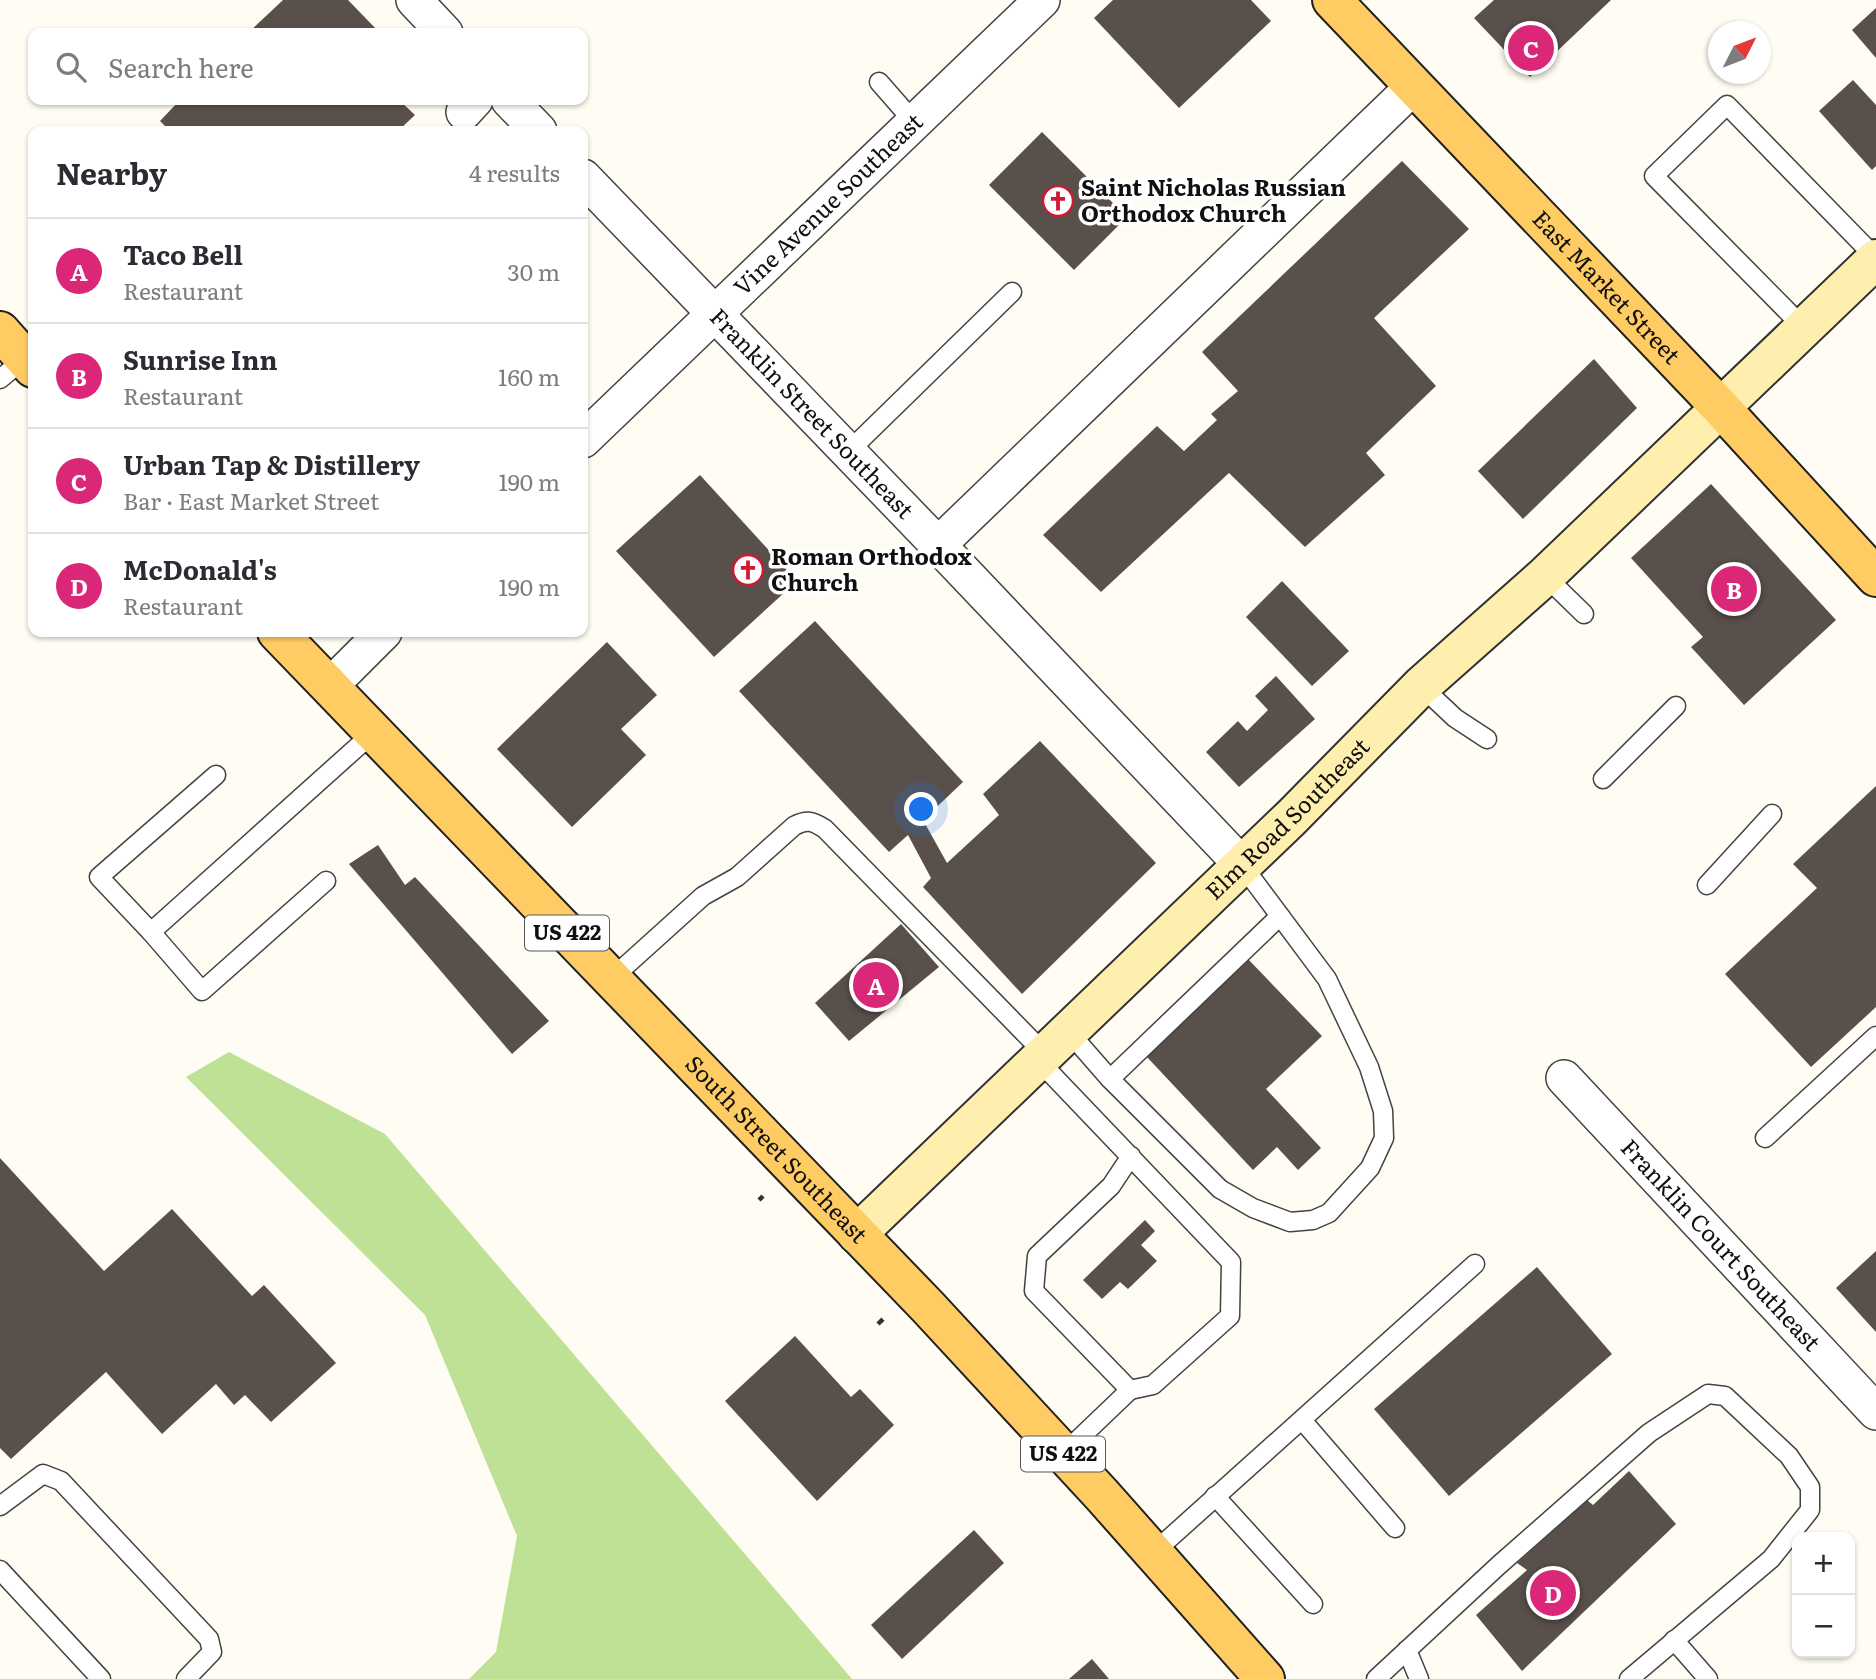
<!DOCTYPE html>
<html lang="en">
<head>
<meta charset="utf-8">
<style>
  :root { --surface:#fff; --page:#f7f7f7; --text:#2b2b33; --muted:#7c7c81; --line:#e1e1e2; --accent:#db2777 }
  body { margin:0; font-family:Literata,serif; background:var(--page); color:var(--text) }
  .controls { position:absolute; right:21px; bottom:21px; display:grid; overflow:hidden; border-radius:14px; box-shadow:0 2px 5px #0004 }
  .controls button { width:63px; height:63px; display:grid; place-items:center; padding:0; border:0; border-bottom:2px solid var(--line); background:var(--surface); color:var(--text); font:35px sans-serif }
  .compass { position:absolute; left:1708px; top:21px; width:63px; height:63px; border-radius:50%; background:var(--surface); box-shadow:0 2px 5px #0004; rotate:48deg }
  .you { position:absolute; left:922px; top:810px; width:24px; height:24px; margin:-18px; border:5px solid #fff; border-radius:50%; background:#1a73e8; box-shadow:0 0 0 10px #1a73e833 }
  .badge { display:grid; place-items:center; width:46px; height:46px; border-radius:50%; background:var(--accent); color:#fff; font-size:23px; font-weight:700 }
  .pin { position:absolute; translate:-50% -50%; border:4px solid #fff; box-shadow:0 2px 7px #0006 }
  .list { margin:0; padding:0; list-style:none }
  h2 { display:flex; justify-content:space-between; align-items:center; height:91px; margin:0; padding:0 28px; font-size:30px }
  h2 small { font-size:23px; font-weight:400; color:var(--muted) }
  .list li { display:grid; grid-template-columns:46px 1fr auto; gap:21px; align-items:center; box-sizing:border-box; height:105px; padding:0 28px; border-top:2px solid var(--line) }
  .list b { display:block; font-size:26px; white-space:nowrap }
  .list p { margin:0; font-size:23px; white-space:nowrap; color:var(--muted) }
  .list em { font-size:23px; font-style:normal; color:var(--muted) }
  .icon { flex:none; width:38px; height:38px; fill:none; stroke:currentColor; stroke-width:2; stroke-linecap:round; stroke-linejoin:round }
  .map { position:relative; flex:none; width:1876px; height:1679px; overflow:hidden }
  .search { position:absolute; background:var(--surface); box-shadow:0 2px 5px #0004; left:28px; top:28px; width:560px; height:77px; display:flex; align-items:center; gap:18px; box-sizing:border-box; padding:0 24px; border-radius:14px; color:var(--muted); font-size:26px }
  .panel { position:absolute; background:var(--surface); box-shadow:0 2px 5px #0004; left:28px; top:126px; width:560px; height:511px; border-radius:14px }
  .map>svg:first-child { display:block }
</style>
</head>
<body>
<div class="map">
<svg width="1876" height="1679" viewBox="0 0 1876 1679">
  <rect width="100%" height="100%" fill="#fffcf3"/>
  <polygon fill="#bfe195" points="229,1052 385,1134 852,1679 469,1679 496,1652 517,1536 425,1315 186,1077"/>
  <g fill="#5a504b">
    <polygon points="283,0 348,0 380,33 248,33"/>
    <polygon points="1113,0 1251,0 1271,21 1179,108 1094,18"/>
    <polygon points="1494,0 1611,0 1530,77 1474,18"/>
    <polygon points="1876,8 1876,58 1852,30"/>
    <polygon points="1853,80 1876,105 1876,166 1872,170 1819,111"/>
    <polygon points="180,100 399,100 415,115 398,131 170,131 160,121"/>
    <polygon points="1042,132 1127,217 1074,270 989,185"/>
    <polygon points="1402,161 1469,229 1374,318 1436,386 1366,453 1385,475 1305,547 1229,473 1101,592 1043,535 1157,426 1184,451 1217,420 1211,414 1238,391 1202,352"/>
    <polygon points="1594,359 1637,408 1523,519 1478,471"/>
    <polygon points="700,475 797,581 714,657 616,551"/>
    <polygon points="1711,484 1836,620 1744,705 1691,647 1703,637 1631,558"/>
    <polygon points="1282,581 1349,651 1312,686 1246,617"/>
    <polygon points="815,621 963,782 923,820 947,863 999,815 983,794 1040,741 1156,863 1022,994 923,887 931,878 908,835 889,852 739,691"/>
    <polygon points="607,642 657,695 621,729 646,755 572,827 497,749"/>
    <polygon points="1276,676 1315,719 1239,787 1206,752 1238,721 1247,731 1268,710 1255,696"/>
    <polygon points="1876,786 1876,1007 1811,1067 1725,974 1817,888 1793,864"/>
    <polygon points="378,845 405,885 415,877 549,1021 512,1054 349,864"/>
    <polygon points="901,924 939,967 849,1041 815,1003"/>
    <polygon points="1248,959 1322,1036 1266,1089 1321,1148 1298,1170 1277,1147 1253,1170 1146,1056"/>
    <polygon points="0,1158 104,1271 172,1209 252,1296 264,1285 336,1363 271,1422 245,1395 234,1405 216,1384 162,1434 106,1372 11,1459 0,1448"/>
    <polygon points="1145,1220 1155,1231 1141,1245 1157,1261 1128,1289 1120,1282 1102,1299 1083,1280"/>
    <polygon points="1876,1251 1876,1332 1836,1288"/>
    <polygon points="1537,1267 1612,1354 1449,1496 1374,1409"/>
    <polygon points="795,1336 851,1397 860,1389 894,1425 817,1501 725,1401"/>
    <polygon points="1629,1471 1676,1524 1522,1671 1476,1615 1527,1570 1517,1563 1587,1500 1593,1505"/>
    <polygon points="974,1530 1004,1563 902,1659 871,1625"/>
    <polygon points="1092,1659 1109,1679 1069,1679"/>
  </g>
  <g fill="none" stroke-linecap="round" stroke-linejoin="round">
    <g stroke="#434343" stroke-width="21">
      <g id="service">
        <polyline points="879,82 914,122"/>
        <polyline points="1804,328 1654,176 1727,105 1876,258"/>
        <polyline points="0,379 25,358"/>
        <polyline points="848,452 1012,292"/>
        <polyline points="1545,576 1584,614"/>
        <polyline points="1421,686 1455,718 1487,739"/>
        <polyline points="1603,779 1676,706"/>
        <polyline points="326,881 202,991 151,932 374,732"/>
        <polyline points="1707,885 1772,814"/>
        <polyline points="151,932 99,877 216,775"/>
        <path d="M611,979L703,896L737,877L794,826C807,819 813,821 825,829L1045,1054"/>
        <polyline points="1068,1031 1110,1079 1280,916"/>
        <polyline points="1038,1060 1231,1262 1230,1316 1153,1385 1130,1390 1034,1291 1037,1256 1111,1186 1131,1156"/>
        <polyline points="1110,1079 1220,1189 1253,1208 1290,1222 1313,1220 1329,1213 1370,1168 1384,1138 1383,1111 1369,1067 1327,979 1242,865"/>
        <polyline points="1765,1138 1876,1036"/>
        <polyline points="1302,1420 1395,1528"/>
        <polyline points="1063,1454 1130,1390"/>
        <polyline points="1215,1496 1313,1604"/>
        <polyline points="0,1506 43,1474 61,1481 209,1639 212,1652 186,1679"/>
        <polyline points="1153,1553 1475,1264"/>
        <polyline points="0,1570 101,1679"/>
        <polyline points="1674,1640 1708,1679"/>
        <polyline points="1407,1650 1419,1679"/>
        <polyline points="1376,1679 1499,1565 1649,1433 1708,1394 1725,1396 1789,1456 1810,1487 1810,1510 1771,1559 1629,1679"/>
      </g>
    </g>
    <g stroke="#434343" stroke-width="38">
      <g id="minor">
        <polyline points="414,0 445,33"/>
        <polyline points="509,100 539,131"/>
        <polyline points="464,112 475,100"/>
        <path id="s1" d="M583,177L938,545L1242,865"/>
        <path id="s2" d="M583,440L1042,0"/>
        <polyline points="938,545 1414,86"/>
        <polyline points="330,686 384,632"/>
        <path id="s3" d="M1564,1078L1876,1412"/>
      </g>
    </g>
    <g stroke="#323232" stroke-width="42">
      <g id="secondary">
        <path id="s4" d="M857,1234L1292,817L1421,686L1545,576L1876,259"/>
      </g>
    </g>
    <g stroke="#212121" stroke-width="42">
      <g id="primary">
        <path id="s5" d="M1332,0L1721,408L1876,577"/>
        <polyline points="0,331 33,368"/>
        <path id="s6" d="M277,632L928,1307L1102,1495L1265,1679"/>
      </g>
    </g>
    <g stroke="#323232" stroke-width="4.5" stroke-dasharray="7 3.5" stroke-linecap="butt">
      <polyline points="759,1200 763,1196"/>
      <polyline points="878,1324 883,1319"/>
    </g>
    <use href="#service" stroke="#fff" stroke-width="18"/>
    <use href="#minor" stroke="#fff" stroke-width="35"/>
    <use href="#secondary" stroke="#ffefae" stroke-width="38"/>
    <use href="#primary" stroke="#ffcb63" stroke-width="38"/>
  </g>
  <defs>
    <g id="church-ring" transform="scale(1.575)"><circle r="9.5" fill="#fff" stroke="#d01832" stroke-width="1.5"/><path d="M-1.2-6h2.4v3.5h3.3v2.4h-3.3V6h-2.4V-.1h-3.3v-2.4h3.3Z" fill="#d01832"/></g>
  </defs>
  <g fill-rule="evenodd">
    <use href="#church-ring" x="1058" y="201"/>
    <use href="#church-ring" x="748" y="570"/>
  </g>
  <g text-anchor="middle" stroke-width="7" stroke-linejoin="round" paint-order="stroke">
    <g fill="#fff" stroke="#585858" stroke-width="2">
      <rect x="525" y="915.5" width="84" height="35" rx="5"/>
      <rect x="1021" y="1436.5" width="84" height="35" rx="5"/>
    </g>
    <g font-size="21" font-weight="bold" fill="#101010">
      <text x="567" y="940">US 422</text>
      <text x="1063" y="1461">US 422</text>
    </g>
    <g font-size="23" font-weight="bold" fill="#101010" stroke="#fff" text-anchor="start">
      <text x="1081" y="196">Saint Nicholas Russian<tspan x="1081" dy="26">Orthodox Church</tspan></text>
      <text x="771" y="565">Roman Orthodox<tspan x="771" dy="26">Church</tspan></text>
    </g>
    <g font-size="23" fill="#101010" stroke="#fff">
      <text dy="8" stroke="none"><textPath href="#s2" startOffset="340">Vine Avenue Southeast</textPath></text>
      <text dy="8" stroke="none"><textPath href="#s5" startOffset="397">East Market Street</textPath></text>
      <text dy="8" stroke="none"><textPath href="#s1" startOffset="329">Franklin Street Southeast</textPath></text>
      <text dy="8" stroke="none"><textPath href="#s4" startOffset="598">Elm Road Southeast</textPath></text>
      <text dy="8" stroke="none"><textPath href="#s6" startOffset="719">South Street Southeast</textPath></text>
      <text dy="8" stroke="none"><textPath href="#s3" startOffset="229">Franklin Court Southeast</textPath></text>
    </g>
  </g>
</svg>
<div class="controls">
<button>+</button>
<button>−</button>
</div>
<svg class="compass" viewBox="-18 -18 36 36"><path d="M0-13l5 13h-10z" fill="#e53935"/><path d="M0 13l5-13h-10z" fill="#7c7c81"/></svg>
<div class="you"></div>
<div class="pin badge" style="left:876px;top:985px">A</div>
<div class="pin badge" style="left:1734px;top:589px">B</div>
<div class="pin badge" style="left:1531px;top:48px">C</div>
<div class="pin badge" style="left:1553px;top:1593px">D</div>
<div class="search"><svg class="icon" aria-label="search" viewBox="0 0 24 24"><circle cx="10" cy="10" r="6"/><path d="M15 15l6 6"/></svg>Search here</div>
<section class="panel">
<h2>Nearby<small>4 results</small></h2>
<ul class="list">
<li><span class="badge">A</span><div><b>Taco Bell</b><p>Restaurant</p></div><em>30 m</em></li>
<li><span class="badge">B</span><div><b>Sunrise Inn</b><p>Restaurant</p></div><em>160 m</em></li>
<li><span class="badge">C</span><div><b>Urban Tap &amp; Distillery</b><p>Bar · East Market Street</p></div><em>190 m</em></li>
<li><span class="badge">D</span><div><b>McDonald's</b><p>Restaurant</p></div><em>190 m</em></li>
</ul>
</section>
</div>
</body>
</html>
